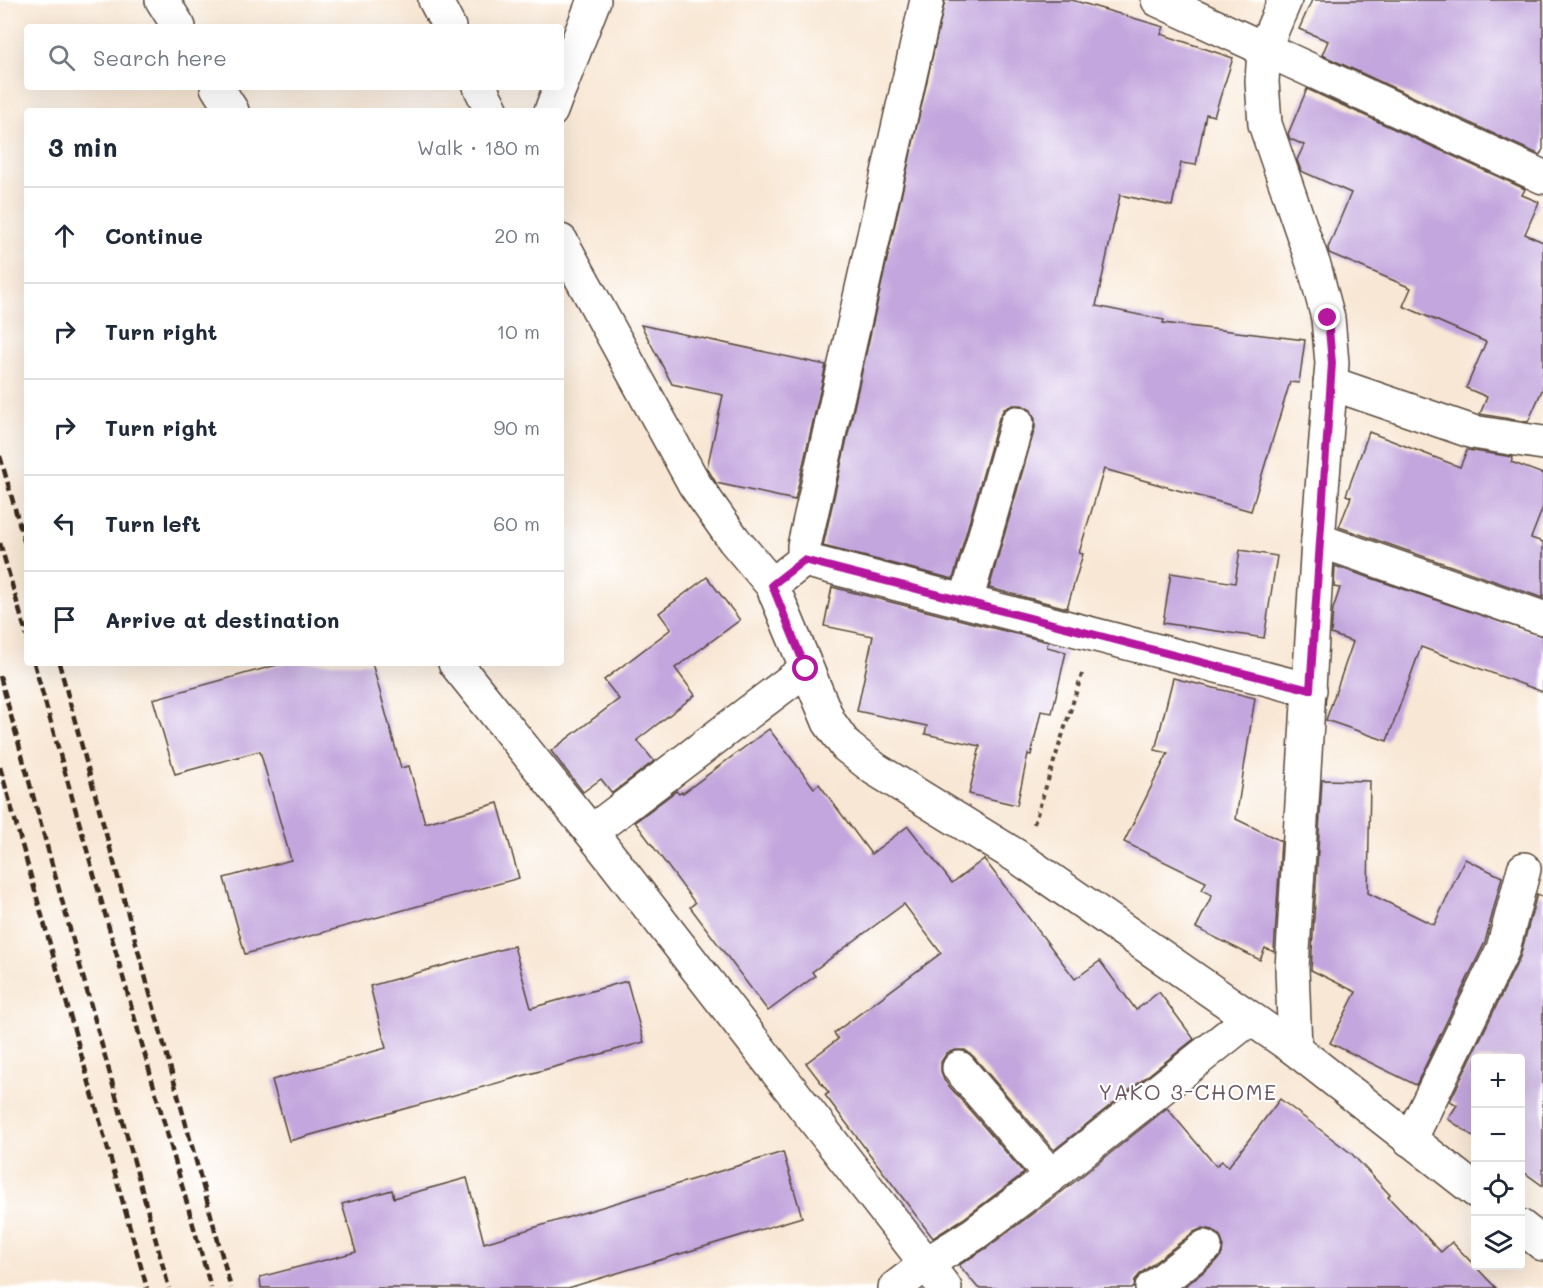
<!DOCTYPE html>
<html lang="en">
<head>
<meta charset="utf-8">
<style>
  :root { --surface:#fff; --page:#f2f2f3; --text:#1f2937; --muted:#747a83; --line:#e0e1e3 }
  body { margin:0; font-family:Mali,sans-serif; background:var(--page); color:var(--text) }
  .controls { position:absolute; right:18px; bottom:18px; display:grid; overflow:hidden; border-radius:6px; box-shadow:0 6px 24px #0002 }
  .controls button { width:54px; height:54px; display:grid; place-items:center; padding:0; border:0; border-bottom:2px solid var(--line); background:var(--surface); color:var(--text); font:30px sans-serif }
  .stop { position:absolute; width:18px; height:18px; margin:-14px; border:4px solid #b5179e; border-radius:50%; background:#fff }
  .stop.end { background:#b5179e; border-color:#fff; box-shadow:0 2px 6px #0008 }
  .list { margin:0; padding:0; list-style:none }
  h2 { display:flex; justify-content:space-between; align-items:center; height:78px; margin:0; padding:0 24px; font-size:26px }
  h2 small { font-size:20px; font-weight:400; color:var(--muted) }
  .list li { display:grid; grid-template-columns:39px 1fr auto; gap:18px; align-items:center; box-sizing:border-box; height:96px; padding:0 24px; border-top:2px solid var(--line) }
  .list b { display:block; font-size:22px; white-space:nowrap }
  .list em { font-size:20px; font-style:normal; color:var(--muted) }
  .icon { flex:none; width:33px; height:33px; fill:none; stroke:currentColor; stroke-width:2; stroke-linecap:round; stroke-linejoin:round }
  .map { position:relative; flex:none; width:1543px; height:1288px; overflow:hidden }
  .search { position:absolute; background:var(--surface); box-shadow:0 6px 24px #0002; left:24px; top:24px; width:540px; height:66px; display:flex; align-items:center; gap:15px; box-sizing:border-box; padding:0 21px; border-radius:6px; color:var(--muted); font-size:22px }
  .panel { position:absolute; background:var(--surface); box-shadow:0 6px 24px #0002; left:24px; top:108px; width:540px; height:558px; border-radius:6px }
  .map>svg:first-child { display:block }
</style>
</head>
<body>
<div class="map">
<svg width="1543" height="1288" viewBox="0 0 1543 1288">
  <rect width="100%" height="100%" fill="#fff"/>
  <filter id="ink" filterUnits="userSpaceOnUse"><feTurbulence type="fractalNoise" baseFrequency=".0167" numOctaves="2"/><feDisplacementMap in="SourceGraphic" scale="12" xChannelSelector="R" yChannelSelector="G"/><feConvolveMatrix kernelMatrix="1 2 1 2 8 2 1 2 1" color-interpolation-filters="sRGB"/></filter>
  <filter id="wash" filterUnits="userSpaceOnUse"><feTurbulence type="fractalNoise" baseFrequency=".008" numOctaves="4" result="noise"/><feDisplacementMap in="SourceGraphic" scale="24" xChannelSelector="R" yChannelSelector="G"/><feGaussianBlur stdDeviation="1.35" result="paint"/><feColorMatrix in="noise" values="0 0 0 0 0 0 0 0 0 0 0 0 0 0 0 0 0 1.4 0 .05"/><feComposite in="paint" operator="in"/></filter>
  <g filter="url(#wash)">
    <rect width="100%" height="100%" fill="#f8e7d4"/>
    <g id="blocks">
      <g fill="#c2a6dd">
        <polygon points="945,0 1072,0 1164,27 1161,34 1233,58 1214,116 1206,114 1196,165 1181,163 1172,206 1120,195 1096,306 1164,320 1163,323 1305,340 1299,383 1290,382 1251,511 1104,469 1079,553 1083,554 1067,608 989,588 1035,428 1035,419 1031,410 1022,405 1013,405 1004,409 999,418 953,579 823,546"/>
        <polygon points="1312,0 1543,0 1543,149 1540,155 1322,55 1328,41 1299,29"/>
        <polygon points="1307,89 1525,189 1522,195 1539,202 1525,234 1543,242 1543,388 1528,422 1480,414 1487,397 1466,388 1486,342 1403,306 1411,288 1329,253 1328,248 1351,193 1301,171 1297,160 1304,145 1290,139 1288,134"/>
        <polygon points="641,325 826,365 795,500 716,483 707,468 723,395 672,384"/>
        <polygon points="1369,432 1460,467 1467,450 1513,457 1511,462 1543,474 1543,507 1531,538 1543,542 1543,598 1339,527 1351,497 1346,495"/>
        <polygon points="1240,550 1277,556 1264,638 1163,623 1171,573 1235,583"/>
        <polygon points="1335,566 1543,636 1543,692 1421,647 1387,741 1326,720 1353,642 1331,634 1333,609 1340,588 1334,587"/>
        <polygon points="707,577 740,620 675,668 695,695 637,740 654,761 612,793 601,779 583,792 551,751 619,699 604,680 671,629 659,613"/>
        <polygon points="832,587 1048,642 1047,647 1066,652 1052,713 1041,711 1031,755 1028,754 1017,805 969,794 980,746 925,734 927,726 857,711 873,636 824,626"/>
        <polygon points="284,663 372,663 401,768 409,766 425,823 498,803 519,878 245,954 224,878 291,860 260,751 175,774 153,699"/>
        <polygon points="1173,678 1255,698 1236,819 1281,841 1274,952 1265,948 1260,960 1196,928 1212,895 1202,890 1206,882 1124,842 1168,753 1155,750"/>
        <polygon points="769,729 814,788 819,784 871,854 908,826 952,883 984,859 1075,979 1100,961 1136,1010 1159,992 1194,1039 1054,1150 973,1056 965,1050 956,1050 947,1053 941,1062 941,1071 944,1080 1024,1173 963,1219 933,1238 825,1095 829,1093 806,1063 838,1039 834,1033 941,953 904,904 812,972 815,976 768,1011 690,907 695,903 635,822 676,791 679,794 682,792 683,793"/>
        <polygon points="1322,780 1370,781 1368,893 1434,925 1465,859 1502,877 1485,942 1416,1085 1330,1043 1356,992 1311,970"/>
        <polygon points="1537,894 1543,897 1543,1186 1521,1170 1521,1059 1476,1059 1476,1138 1448,1119 1457,1105 1450,1101 1520,957"/>
        <polygon points="514,946 531,1008 627,981 644,1042 289,1141 272,1080 386,1048 370,986"/>
        <polygon points="1280,1099 1352,1154 1390,1195 1388,1197 1441,1252 1452,1242 1496,1288 1183,1288 1216,1262 1222,1254 1223,1244 1220,1236 1213,1230 1203,1228 1194,1232 1141,1273 1135,1280 1134,1288 978,1288 959,1265 985,1249 1063,1191 1167,1108 1216,1166 1222,1161 1228,1167"/>
        <polygon points="783,1152 802,1217 568,1288 261,1288 260,1277 356,1252 342,1204 392,1190 394,1198 467,1178 484,1243"/>
      </g>
    </g>
  </g>
  <g filter="url(#ink)">
    <use href="#blocks" fill-opacity="0" stroke="#574639" stroke-width="1.5"/>
    <g fill="none" stroke-linecap="round" stroke-linejoin="round">
      <g stroke="#574639" stroke-width="36">
        <g id="minor">
          <polyline points="162,0 179,27"/>
          <polyline points="435,0 449,27"/>
          <polyline points="1158,0 1543,177"/>
          <polyline points="1285,0 1264,49 1262,82 1265,124 1315,269 1328,318 1332,363 1318,540 1292,968 1295,1049"/>
          <polyline points="561,85 594,0"/>
          <polyline points="217,87 232,111"/>
          <polyline points="480,87 492,111"/>
          <polyline points="551,111 560,87"/>
          <polyline points="561,241 695,485 734,540 772,585 829,722 846,746 875,769 1018,857 1295,1049 1476,1191"/>
          <polyline points="1330,383 1473,432 1543,443"/>
          <polyline points="1318,540 1543,618"/>
          <polyline points="804,560 1310,690"/>
          <polyline points="772,585 804,560 804,546 927,0"/>
          <polyline points="966,601 1017,423"/>
          <polyline points="455,663 591,832 945,1288"/>
          <polyline points="591,832 806,669"/>
          <polyline points="959,1068 1051,1176"/>
          <polyline points="1410,1140 1503,949 1524,869"/>
          <polyline points="1520,1226 1543,1244"/>
          <polyline points="895,1288 926,1264 974,1234 1051,1176 1249,1019"/>
          <polyline points="1152,1288 1205,1247"/>
        </g>
      </g>
      <polyline stroke="#574639" stroke-width="4" stroke-dasharray="4.5 4.5" stroke-linecap="butt" points="1034,824 1083,671"/>
      <use href="#minor" stroke="#fff" stroke-width="33"/>
      <g stroke="#3b2a1e" stroke-width="4.5" stroke-dasharray="9 4.5" stroke-linecap="butt">
        <polyline points="0,456 27,551"/>
        <polyline points="0,543 27,637"/>
        <polyline points="34,663 211,1288"/>
        <polyline points="59,663 231,1288"/>
        <polyline points="0,676 169,1288"/>
        <polyline points="0,767 147,1288"/>
      </g>
    </g>
  </g>
  <g fill="none" stroke-linecap="round" stroke-linejoin="round" filter="url(#ink)">
    <polyline stroke="#b5179e" stroke-width="8" points="806,669 772,585 804,560 1310,690 1332,363 1328,318"/>
  </g>
  <g text-anchor="middle" stroke-width="4.5" stroke-linejoin="round" paint-order="stroke">
    <g font-size="21" letter-spacing="1.5" fill="#6a5561" stroke="#fff">
      <text x="1188" y="1100">YAKO 3-CHOME</text>
    </g>
  </g>
</svg>
<div class="controls">
<button>+</button>
<button>−</button>
<button><svg class="icon" aria-label="locate" viewBox="0 0 24 24"><circle cx="12" cy="12" r="6"/><path d="M12 2v4M12 18v4M2 12h4M18 12h4"/></svg></button>
<button><svg class="icon" aria-label="layers" viewBox="0 0 24 24"><path d="M12 4l9 5-9 5-9-5zM3 14l9 5 9-5"/></svg></button>
</div>
<div class="stop" style="left:806px;top:669px"></div>
<div class="stop end" style="left:1328px;top:318px"></div>
<div class="search"><svg class="icon" aria-label="search" viewBox="0 0 24 24"><circle cx="10" cy="10" r="6"/><path d="M15 15l6 6"/></svg>Search here</div>
<section class="panel">
<h2>3 min<small>Walk · 180 m</small></h2>
<ul class="list">
<li><svg class="icon" aria-label="ahead" viewBox="0 0 24 24"><path d="M12 20V5M6 11l6-6 6 6"/></svg><div><b>Continue</b></div><em>20 m</em></li>
<li><svg class="icon" aria-label="right" viewBox="0 0 24 24"><path d="M7 20v-9h11M14 6l5 5-5 5"/></svg><div><b>Turn right</b></div><em>10 m</em></li>
<li><svg class="icon" aria-label="right" viewBox="0 0 24 24"><path d="M7 20v-9h11M14 6l5 5-5 5"/></svg><div><b>Turn right</b></div><em>90 m</em></li>
<li><svg class="icon" aria-label="left" viewBox="0 0 24 24"><path d="M17 20v-9H6M10 6l-5 5 5 5"/></svg><div><b>Turn left</b></div><em>60 m</em></li>
<li><svg class="icon" aria-label="arrive" viewBox="0 0 24 24"><path d="M6 21V4h12l-3 4 3 4H6"/></svg><div><b>Arrive at destination</b></div></li>
</ul>
</section>
</div>
</body>
</html>
